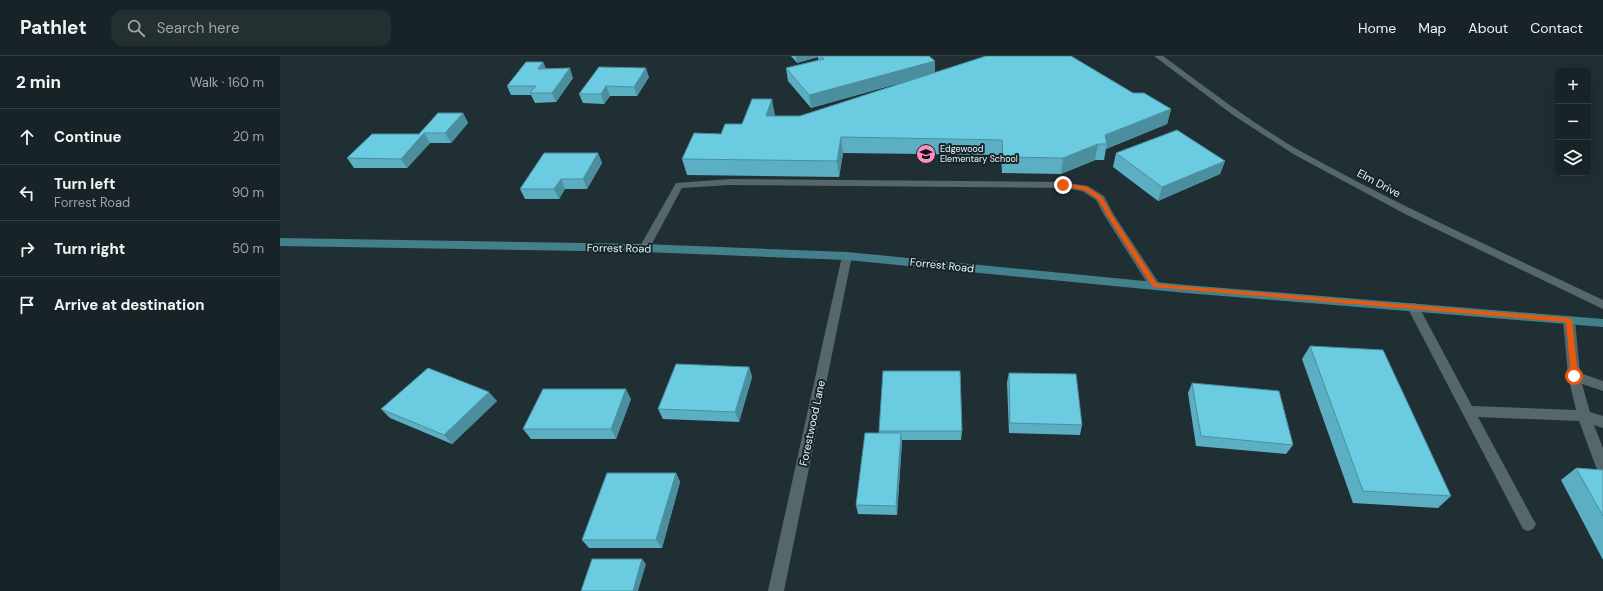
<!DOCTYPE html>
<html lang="en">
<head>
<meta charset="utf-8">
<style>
  :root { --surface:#172326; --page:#242f32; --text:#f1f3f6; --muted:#9ea4a7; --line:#364043 }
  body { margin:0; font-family:"DM Sans",sans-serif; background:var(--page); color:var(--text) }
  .controls { position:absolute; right:12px; top:12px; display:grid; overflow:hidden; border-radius:8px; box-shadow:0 4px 16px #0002 }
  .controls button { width:36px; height:36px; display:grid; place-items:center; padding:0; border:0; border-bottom:1px solid var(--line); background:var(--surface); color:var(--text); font:20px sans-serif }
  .stop { position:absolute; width:12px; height:12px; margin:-9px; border:3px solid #ea580c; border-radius:50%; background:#fff }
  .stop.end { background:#ea580c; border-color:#fff; box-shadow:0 1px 4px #0008 }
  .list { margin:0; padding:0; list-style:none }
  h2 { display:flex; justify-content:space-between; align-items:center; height:52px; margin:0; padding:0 16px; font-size:17px }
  h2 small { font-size:13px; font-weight:400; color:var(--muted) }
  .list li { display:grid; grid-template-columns:26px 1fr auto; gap:12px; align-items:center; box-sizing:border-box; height:56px; padding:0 16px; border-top:1px solid var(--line) }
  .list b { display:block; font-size:15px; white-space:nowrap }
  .list p { margin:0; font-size:13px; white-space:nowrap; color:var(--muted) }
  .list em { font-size:13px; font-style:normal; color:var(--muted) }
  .icon { flex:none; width:22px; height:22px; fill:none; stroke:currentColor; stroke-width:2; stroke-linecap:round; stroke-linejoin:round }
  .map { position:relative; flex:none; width:1323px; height:535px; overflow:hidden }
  header { display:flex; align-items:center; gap:24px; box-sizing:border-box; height:56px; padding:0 20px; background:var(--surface); border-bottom:1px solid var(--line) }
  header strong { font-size:19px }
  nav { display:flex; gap:22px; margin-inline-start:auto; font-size:14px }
  .search { width:280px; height:36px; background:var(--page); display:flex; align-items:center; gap:10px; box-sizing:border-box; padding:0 14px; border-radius:12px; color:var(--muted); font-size:15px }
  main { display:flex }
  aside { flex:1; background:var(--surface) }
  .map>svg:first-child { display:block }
</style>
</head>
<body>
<header>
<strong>Pathlet</strong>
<div class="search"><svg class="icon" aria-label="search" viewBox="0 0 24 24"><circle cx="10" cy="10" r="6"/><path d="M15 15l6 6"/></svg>Search here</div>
<nav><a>Home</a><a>Map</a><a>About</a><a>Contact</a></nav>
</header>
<main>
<aside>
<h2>2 min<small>Walk · 160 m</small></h2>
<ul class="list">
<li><svg class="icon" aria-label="ahead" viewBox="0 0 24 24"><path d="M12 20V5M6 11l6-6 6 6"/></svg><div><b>Continue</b></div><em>20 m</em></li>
<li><svg class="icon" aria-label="left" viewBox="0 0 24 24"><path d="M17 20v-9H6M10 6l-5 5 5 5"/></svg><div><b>Turn left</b><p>Forrest Road</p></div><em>90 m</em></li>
<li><svg class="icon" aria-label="right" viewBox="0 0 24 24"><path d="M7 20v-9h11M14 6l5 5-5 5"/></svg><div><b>Turn right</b></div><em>50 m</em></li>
<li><svg class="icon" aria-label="arrive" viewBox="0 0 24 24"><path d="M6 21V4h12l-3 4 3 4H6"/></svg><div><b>Arrive at destination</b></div></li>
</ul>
</aside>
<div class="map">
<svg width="1323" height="535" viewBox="0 0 1323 535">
  <rect width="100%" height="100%" fill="#1f2f33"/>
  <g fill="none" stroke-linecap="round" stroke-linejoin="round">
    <g fill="#55676b" fill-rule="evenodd">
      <polygon points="450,123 783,126 808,130 824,140 834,159 881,230 879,233 871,233 824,159 816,144 802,135 783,132 450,129 402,132 368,195 360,195 359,192 396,127"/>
      <polygon points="1133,247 1137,248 1139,251 1192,350 1296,354 1288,320 1283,264 1285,261 1289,260 1293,261 1295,264 1300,317 1323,325 1323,335 1302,328 1310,356 1323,360 1323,372 1314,369 1323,392 1323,417 1318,415 1316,411 1299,365 1198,361 1253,463 1256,468 1253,473 1248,475 1243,473 1127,251 1129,248"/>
    </g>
    <g fill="#55676b" fill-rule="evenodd">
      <path d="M874,0H883C928,33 973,68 1022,96C1120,150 1222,196 1323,244V253L1127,159L1015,99L953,59Z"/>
      <polygon points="567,196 571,197 572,200 504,535 488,535 562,200 563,197"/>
    </g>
    <polygon fill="#42808c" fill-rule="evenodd" points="0,182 364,188 567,196 906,229 1323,263 1323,271 906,237 567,204 364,196 0,190"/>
  </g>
  <g fill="#5cafc2">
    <polygon points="511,0 649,0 655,16 853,37 891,53 887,68 826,93 824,104 815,104 781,118 722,117 721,99 563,97 559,121 407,119 402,103 441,78 462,68 495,59 495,60 520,60 631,24 531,52 508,25 506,12 538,4 538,1 517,7"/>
    <polygon points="263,6 266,13 293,22 276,46 255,47 251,39 231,39 227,30"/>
    <polygon points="319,11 369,21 357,40 330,40 324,48 303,47 299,38"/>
    <polygon points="183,57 188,67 171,87 150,87 127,112 74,112 67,102 139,78"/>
    <polygon points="318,97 322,107 307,133 285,133 279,143 245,143 240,133"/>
    <polygon points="836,97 945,105 940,118 878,145 833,111"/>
    <polygon points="1030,290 1171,440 1158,452 1073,447 1022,303"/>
    <polygon points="469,311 472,321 459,366 383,363 378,353"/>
    <polygon points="729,317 802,369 800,379 729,377 727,326"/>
    <polygon points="912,327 1013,389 1006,398 916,390 908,337"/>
    <polygon points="351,343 336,383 251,383 243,373"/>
    <polygon points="217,345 172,388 110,362 101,353"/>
    <polygon points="599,375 682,375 681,384 622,384 617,459 578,458 576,449 599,377"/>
    <polygon points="1296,412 1323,414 1323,504 1281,424"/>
    <polygon points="396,417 400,426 382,492 309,492 302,484"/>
  </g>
  <g fill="#4b8e9e">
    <polygon points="516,0 538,0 538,1 517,7"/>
    <polygon points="655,5 655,17 531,52 529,39"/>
    <polygon points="263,6 267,15 258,13"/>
    <polygon points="290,12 293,22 276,46 272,37"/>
    <polygon points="366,12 369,21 357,40 354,31"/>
    <polygon points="326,30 330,40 324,48 321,38"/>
    <polygon points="492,43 495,59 489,76 486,60"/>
    <polygon points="891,53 887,68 826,93 827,88 825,79"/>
    <polygon points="183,57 188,67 171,87 165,77"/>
    <polygon points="144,77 150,87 127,112 121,103"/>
    <polygon points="561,81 563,97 559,121 557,105"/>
    <polygon points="818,88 815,104 781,118 783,102"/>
    <polygon points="318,97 322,107 307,133 303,123"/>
    <polygon points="945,105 940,118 878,145 882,131"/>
    <polygon points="281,123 285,133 279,143 274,133"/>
    <polygon points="469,311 472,321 459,366 455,356"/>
    <polygon points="346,333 351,343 336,383 331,373"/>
    <polygon points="209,336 217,345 172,388 164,379"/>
    <polygon points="621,377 622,387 617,459 616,450"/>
    <polygon points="396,417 400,426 382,492 376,484"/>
    <polygon points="362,503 366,508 358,535 353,535"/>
  </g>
  <g fill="#6bcbe1" stroke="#4b8e9e">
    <polygon points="541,0 649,0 655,5 529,39 506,12 544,3"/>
    <polygon points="706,0 791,0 853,37 864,37 891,53 825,79 827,88 818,88 783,102 723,101 722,84 561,81 557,105 402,103 414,77 441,78 445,68 462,68 472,43 492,43 486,60 520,60"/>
    <polygon points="246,6 263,6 258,13 290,12 272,37 250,37 256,30 227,30"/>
    <polygon points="319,11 366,12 354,31 326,30 321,38 299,38"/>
    <polygon points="158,57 183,57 165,77 144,77 121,103 67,102 92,78 139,78"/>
    <polygon points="897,74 945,105 882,131 836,97"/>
    <polygon points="264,97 318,97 303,123 281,123 274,133 240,133"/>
    <polygon points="1030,290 1103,294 1171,440 1083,435"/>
    <polygon points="396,308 469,311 455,356 378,353"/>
    <polygon points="148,312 209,336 164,379 101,353"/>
    <polygon points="603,315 680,315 682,375 599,375"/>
    <polygon points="729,317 796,318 802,369 730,367"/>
    <polygon points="912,327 999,335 1013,389 921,380"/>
    <polygon points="263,333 346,333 331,373 243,373"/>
    <polygon points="585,377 621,377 616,450 576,449"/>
    <polygon points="1296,412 1323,414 1323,460"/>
    <polygon points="327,417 396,417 376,484 302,484"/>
    <polygon points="312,503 362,503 353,535 301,535"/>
  </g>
  <polygon fill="#ea580c" points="783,127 807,131 822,141 832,159 877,228 1289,262 1292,264 1298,320 1294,323 1291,320 1286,266 873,231 827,159 818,143 804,134 781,130 780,129"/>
  <defs>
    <g id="school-disc" transform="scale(1)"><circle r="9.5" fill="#fe8ebd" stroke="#152529"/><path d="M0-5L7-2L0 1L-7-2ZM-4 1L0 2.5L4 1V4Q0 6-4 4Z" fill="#111"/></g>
  </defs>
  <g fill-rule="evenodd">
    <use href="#school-disc" x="646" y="98"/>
  </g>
  <g text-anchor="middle" stroke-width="4" stroke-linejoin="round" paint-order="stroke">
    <g font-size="9" fill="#ebf5f7" stroke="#152529" text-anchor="start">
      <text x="660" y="96">Edgewood<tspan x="660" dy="10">Elementary School</tspan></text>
    </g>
    <g font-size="11" fill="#ebf5f7" stroke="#152529">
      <text transform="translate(1099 127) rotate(28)" y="4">Elm Drive</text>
      <text transform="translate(339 192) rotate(1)" y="4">Forrest Road</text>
      <text transform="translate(662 209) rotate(6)" y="4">Forrest Road</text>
      <text transform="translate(532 367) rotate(-78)" y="4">Forestwood Lane</text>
    </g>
  </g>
</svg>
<div class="controls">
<button>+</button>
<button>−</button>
<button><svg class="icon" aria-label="layers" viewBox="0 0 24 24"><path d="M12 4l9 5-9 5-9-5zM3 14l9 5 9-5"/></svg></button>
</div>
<div class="stop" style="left:1294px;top:320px"></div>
<div class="stop end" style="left:783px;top:129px"></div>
</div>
</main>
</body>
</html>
